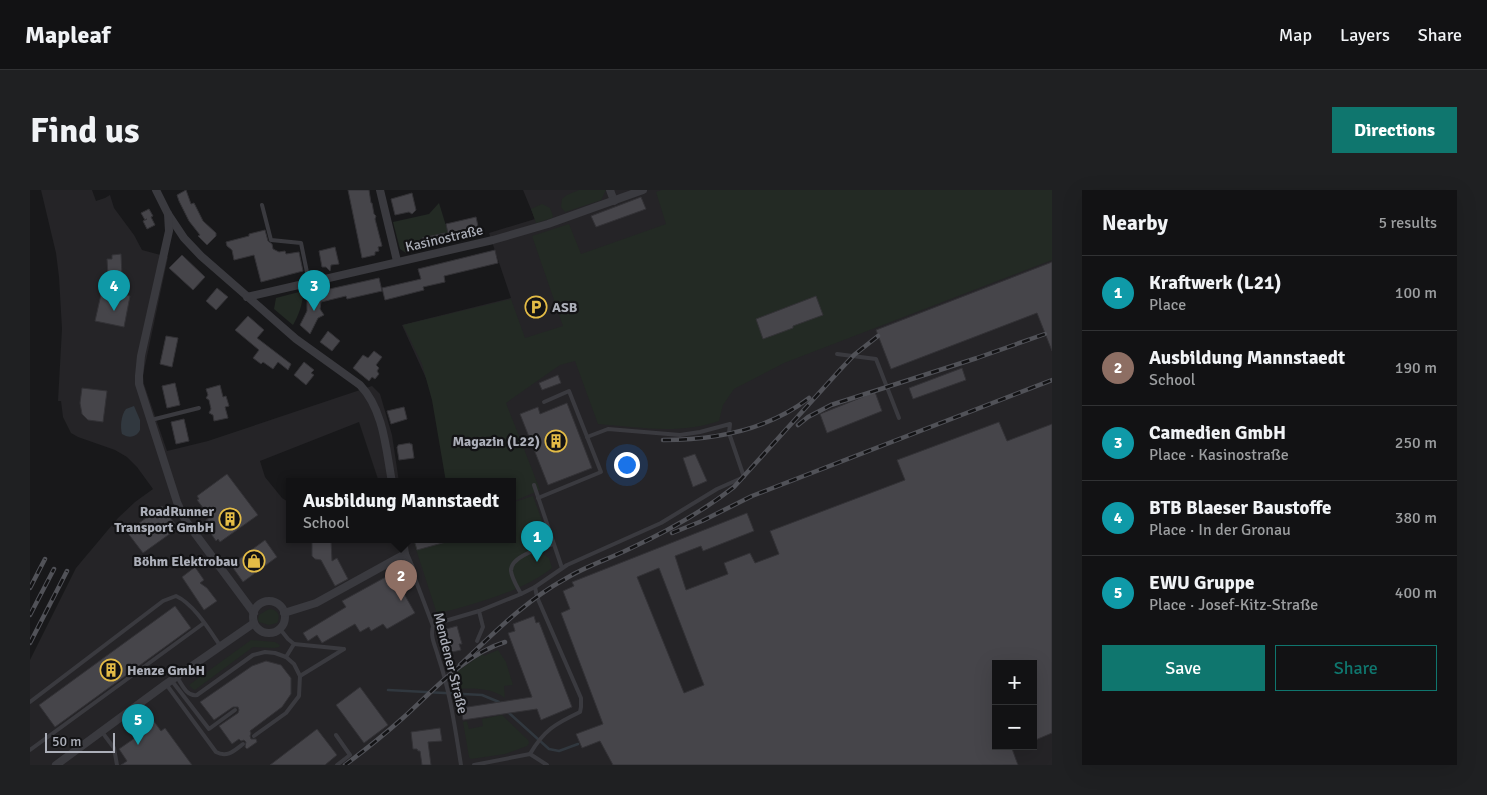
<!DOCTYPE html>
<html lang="en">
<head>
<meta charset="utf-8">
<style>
  :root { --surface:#121214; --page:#1f2022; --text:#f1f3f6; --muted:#9c9ea0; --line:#313234; --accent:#0f766e }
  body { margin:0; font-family:Signika,sans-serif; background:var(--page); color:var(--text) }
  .controls { position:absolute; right:15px; bottom:15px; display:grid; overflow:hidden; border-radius:0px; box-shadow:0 5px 20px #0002 }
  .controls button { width:45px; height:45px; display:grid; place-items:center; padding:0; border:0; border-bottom:1px solid var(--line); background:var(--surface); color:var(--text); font:25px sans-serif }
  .scale { position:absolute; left:15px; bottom:12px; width:70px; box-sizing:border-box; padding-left:5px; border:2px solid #acafb9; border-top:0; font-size:14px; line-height:18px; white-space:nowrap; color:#acafb9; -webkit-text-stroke:4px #131315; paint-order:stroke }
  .you { position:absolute; left:596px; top:274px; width:18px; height:18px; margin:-12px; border:4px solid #fff; border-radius:50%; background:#1a73e8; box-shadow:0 0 0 8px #1a73e833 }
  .badge { display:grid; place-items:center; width:32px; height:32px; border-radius:50%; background:var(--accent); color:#fff; font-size:16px; font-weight:700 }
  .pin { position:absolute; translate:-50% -41px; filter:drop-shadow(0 1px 2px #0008) }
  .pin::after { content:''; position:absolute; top:26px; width:18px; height:15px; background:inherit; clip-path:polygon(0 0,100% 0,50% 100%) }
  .popup { position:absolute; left:256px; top:288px; width:230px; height:65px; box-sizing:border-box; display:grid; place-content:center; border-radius:0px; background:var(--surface); filter:drop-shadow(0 1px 4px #0005); font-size:16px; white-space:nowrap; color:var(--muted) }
  .popup b { font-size:19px; color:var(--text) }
  .popup::after { content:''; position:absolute; left:50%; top:100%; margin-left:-10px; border:10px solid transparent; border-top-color:var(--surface) }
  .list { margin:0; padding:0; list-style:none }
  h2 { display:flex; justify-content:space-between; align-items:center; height:65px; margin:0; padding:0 20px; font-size:21px }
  h2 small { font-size:16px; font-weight:400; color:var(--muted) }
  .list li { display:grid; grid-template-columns:32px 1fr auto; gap:15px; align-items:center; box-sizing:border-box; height:75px; padding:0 20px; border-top:1px solid var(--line) }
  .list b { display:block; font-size:19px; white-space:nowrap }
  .list p { margin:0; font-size:16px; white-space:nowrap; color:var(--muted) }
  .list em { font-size:16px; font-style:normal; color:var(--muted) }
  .actions { display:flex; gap:10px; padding:15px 20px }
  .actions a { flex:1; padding:11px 0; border:1px solid var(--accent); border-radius:0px; text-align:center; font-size:18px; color:var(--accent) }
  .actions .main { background:var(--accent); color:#fff }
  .map { position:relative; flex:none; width:1022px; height:575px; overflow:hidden; border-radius:0px }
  header { display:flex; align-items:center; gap:30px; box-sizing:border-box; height:70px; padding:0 25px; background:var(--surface); border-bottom:1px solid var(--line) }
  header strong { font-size:24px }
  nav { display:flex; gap:28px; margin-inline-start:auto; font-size:18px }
  .intro { display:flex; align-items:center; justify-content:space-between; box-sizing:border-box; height:120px; padding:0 30px }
  h1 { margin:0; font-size:35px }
  .button { padding:12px 22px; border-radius:0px; background:var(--accent); color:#fff; font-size:18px; font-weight:700 }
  main { display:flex; gap:30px; padding:0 30px }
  aside { flex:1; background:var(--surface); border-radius:0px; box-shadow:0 5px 20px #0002 }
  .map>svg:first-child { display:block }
</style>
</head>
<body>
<header>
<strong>Mapleaf</strong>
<nav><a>Map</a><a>Layers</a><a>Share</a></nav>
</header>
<div class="intro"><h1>Find us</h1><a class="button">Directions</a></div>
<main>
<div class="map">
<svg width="1022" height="575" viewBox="0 0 1022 575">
  <rect width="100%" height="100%" fill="#18181a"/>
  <path fill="#252427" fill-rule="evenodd" d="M11,0H62L66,11L75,8L80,5L84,18L104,45L112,60L138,67L113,185L114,194L137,261L178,251L342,196L350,204L362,245L369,292H349L329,232L230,271L235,287L252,308L260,313V350H482V292H443L372,135L481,108L459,43L505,29L493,0H1022V575H0V470L46,378L88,328L105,312L123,299L107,277L97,267L85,260L48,247L41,243L33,227L31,211H28L32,139L29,87L26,63ZM966,474H1003V556H966Z"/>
  <g fill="#232a24">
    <polygon points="549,0 576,0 571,10 535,22 531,17 532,9 537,5"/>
    <path d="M632,0H1022V70L754,173L704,199L693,215L689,231C649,245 608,237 568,234L545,171L530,175L476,213L510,300L482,312V292H443L441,288L416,292L402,210L392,174L373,135L481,109L495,148L533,136L502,46L539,34L551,64L636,34L626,2Z"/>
    <polygon points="409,13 421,52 376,63 370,59 363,32 399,24"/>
    <polygon points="512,14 520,18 523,26 522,28 506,33 501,19"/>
    <path d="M273,101C273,114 269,124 263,135L244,119L246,108Z"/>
    <path d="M503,306L515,339L510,344L512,363L519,368L522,378C492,402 444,414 407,424L383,350H482V313Z"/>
    <path d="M239,419C248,419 251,426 247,433L239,435L229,432L228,429L229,425Z"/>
    <polygon points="221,450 245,452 250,455 249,457 245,458 223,457 165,500 163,499 159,495"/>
    <path d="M468,460L476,472L483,495L474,496L475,508C461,498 444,498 427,499L424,487L428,481L452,464L454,466Z"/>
    <polygon points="472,525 498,550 499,553 497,556 475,564 441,569 439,567 433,532 437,531 439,539 453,536 452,529"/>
  </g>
  <path fill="#31383f" d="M104,216L110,230V240C106,248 98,248 92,244C90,237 91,225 96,219Z"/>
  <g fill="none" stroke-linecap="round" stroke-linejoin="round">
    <g stroke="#31383f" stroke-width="2.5">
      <polyline points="358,500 452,505 469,512"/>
      <polyline points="479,523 519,559 529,561 548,554"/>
    </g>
  </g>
  <g fill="#46454a" stroke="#333236" fill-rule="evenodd">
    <polygon points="156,0 161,14 164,13 173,31 186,43 186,46 177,55 168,46 170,45 159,31 149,11 147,5"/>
    <polygon points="318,0 339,0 341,13 342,13 344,24 346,26 345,29 352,56 348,57 349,61 345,62 345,65 332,68"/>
    <polygon points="382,3 386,20 382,24 379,22 365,25 361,9"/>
    <polygon points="611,7 616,19 566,37 561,26"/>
    <polygon points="119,19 123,26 121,27 125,35 117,39 113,31 117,29 115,30 111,23"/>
    <polygon points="446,27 449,41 419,48 416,34"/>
    <polygon points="235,40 238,51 242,54 243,59 249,62 255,61 256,64 269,62 273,81 231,92 224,65 204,70 202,60 197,56 196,52 219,46 219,44"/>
    <polygon points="415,43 417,51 394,56 392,48"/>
    <polygon points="305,57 309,74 301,75 300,81 296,77 292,77 289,61"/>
    <polygon points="465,60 468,73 414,86 415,92 393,97 394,100 355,110 352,98 391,89 388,79"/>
    <polygon points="91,64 92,85 78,86 77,69 82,69 82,65"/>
    <polygon points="152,65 175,87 163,100 139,78"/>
    <polygon points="1022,72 1022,161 1007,123 861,179 846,140"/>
    <polygon points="349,88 352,101 317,109 316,106 291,112 290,119 294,125 288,128 280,144 270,135 277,121 277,104"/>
    <polygon points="187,98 198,107 186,120 176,111"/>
    <polygon points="72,100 100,106 94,137 65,131"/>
    <polygon points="786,106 793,125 763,136 763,138 733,149 726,129"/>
    <polygon points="218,126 234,140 227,148 261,174 258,180 248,172 243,179 233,172 231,174 223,168 229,160 205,140"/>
    <polygon points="298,141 310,151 302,161 290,152"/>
    <polygon points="136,146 148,148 142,177 130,174"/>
    <polygon points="344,161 352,167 346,175 349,178 347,181 349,184 345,189 342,187 339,191 323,178 333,165 338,168"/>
    <polygon points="274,172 284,180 281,183 284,185 276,195 264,185"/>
    <polygon points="932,178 936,190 883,209 879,198"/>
    <polygon points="528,185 531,193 512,200 509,193"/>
    <polygon points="145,193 150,215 137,218 132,196"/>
    <polygon points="190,195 193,207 196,206 199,216 195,217 198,228 184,231 183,225 179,223 181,219 179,210 176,208 178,205 176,199"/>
    <polygon points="52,198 77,201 73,232 58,230 52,224 50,213"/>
    <polygon points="845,202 852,221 797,243 790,224"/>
    <polygon points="537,213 562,278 518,295 490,224 508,217 510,224"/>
    <polygon points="374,217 377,229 361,234 357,221"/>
    <polygon points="154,229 159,251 146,254 141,232"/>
    <path d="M969,232L977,251L1022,234V543L1003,551V474H966V556H981L988,575H583L570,551L552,558L546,544L573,534L531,423L540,419L533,401L544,396L542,392L717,323L724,341L673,361L671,356L645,366L656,400L698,384L694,373L720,363L725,373L749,364L740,341L875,290L867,270ZM629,378L674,495L654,503L607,387Z"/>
    <polygon points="380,253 380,254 382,254 384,268 369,270 367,257 368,256 368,255"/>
    <polygon points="665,264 677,291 663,297 653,268"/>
    <polygon points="197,284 228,325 190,352 188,349 186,351 175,335 177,334 175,331 180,327 167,310 169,309 167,306"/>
    <polygon points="132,316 148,338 113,363 97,342"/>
    <polygon points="235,350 247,367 213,392 201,375"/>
    <polygon points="282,350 301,350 302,371 307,368 318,389 305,396 291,370 285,369 282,366"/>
    <polygon points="384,350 416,350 416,352 387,360"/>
    <polygon points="165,377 174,390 170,393 177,398 187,411 174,420 152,387"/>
    <polygon points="363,383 369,395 373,393 377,400 373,402 385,423 357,439 353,434 341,441 339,437 330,442 325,434 292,453 287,445 278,451 273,443 316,417 312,411"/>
    <polygon points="145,416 161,438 25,537 9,515"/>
    <polygon points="504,426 506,433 509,432 542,517 511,530 507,519 433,530 431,518 502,507 478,443 485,441 483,434"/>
    <polygon points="427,436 432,454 429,454 431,460 422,462 416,449 417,444 416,439"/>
    <polygon points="236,471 251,475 261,488 261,504 252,517 220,541 221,543 220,546 221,549 226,549 227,552 217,559 215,557 216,552 214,550 211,551 209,549 202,554 189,536 208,523 209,520 208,517 203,517 184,530 170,512 222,476"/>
    <polygon points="330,497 358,535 334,553 306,515"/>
    <polygon points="123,530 131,541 135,538 162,575 91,575 97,571 89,559 112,543 109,540"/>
    <polygon points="410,538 412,551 398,552 401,575 392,575 390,561 388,561 387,559 383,559 381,542"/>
    <polygon points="287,539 307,565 295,575 240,575"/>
  </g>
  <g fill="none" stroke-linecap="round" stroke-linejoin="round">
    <g stroke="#3a3a3f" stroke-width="4">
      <polyline points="232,15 241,50 271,53 279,92"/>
      <polyline points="807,164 846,169 869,228"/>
      <polyline points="121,230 169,218"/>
      <polyline points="504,295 532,378"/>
      <polyline points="508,308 571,282 539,201 514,212"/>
      <path d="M381,378L403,436C400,447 405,455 408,466C420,501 425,538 431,575"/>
      <path d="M491,404C488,398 482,389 481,381C480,366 512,358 523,354"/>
      <polyline points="403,436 408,433 449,421 491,404 505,397 537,375 631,333 687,299 714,287 699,243 700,234 670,242 650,245 578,239 557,247"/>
      <polyline points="250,439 258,449 264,454 256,467"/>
      <polyline points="447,451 453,437 449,421"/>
      <polyline points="264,454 314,459"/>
      <polyline points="270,486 314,459"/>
      <path d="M147,487C152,495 157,507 167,505L223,465L235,462L245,463L256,467L264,474L270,486L269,506L256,523L224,546"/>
      <polyline points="142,491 179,539 205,520"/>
      <path d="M136,494L186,562C197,568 204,561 213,554"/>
      <path d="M0,512L133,411L146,406C164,414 180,441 191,457"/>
      <polyline points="72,542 84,558 87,575"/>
      <polyline points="306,545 320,565 307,575"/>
      <polyline points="0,560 174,433"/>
      <path d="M500,564C514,540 525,534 550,522L551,517V508L507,407L505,397"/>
      <polyline points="444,575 500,564 517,575"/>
    </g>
    <g stroke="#3a3a3f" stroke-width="8">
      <path d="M126,0L138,24L154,48L171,66L266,149L330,195C354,220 356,260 362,292"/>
      <polyline points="350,0 367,71"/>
      <polyline points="580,0 584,11"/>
      <polyline points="138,24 139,41 111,166 109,186 109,194 147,312 155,330 224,423"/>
      <polyline points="217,107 463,50 518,34 613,0"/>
      <polyline points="373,350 375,364 381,378"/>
      <circle cx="239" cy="427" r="16"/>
      <polyline points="254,423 286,413 375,364"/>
      <polyline points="26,575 136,494 224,433"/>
    </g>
    <g stroke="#515258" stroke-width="4.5">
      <g id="rail">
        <polyline points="768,235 778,227 801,215 947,168 1015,144"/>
        <path d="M633,250C684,250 738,240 779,208"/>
        <polyline points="642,343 672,331 722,306 1022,190"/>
        <polyline points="0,398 15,369"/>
        <polyline points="0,425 24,379"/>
        <polyline points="0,453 37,381"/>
        <path d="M430,475C463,444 495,411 535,389C554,377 576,370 597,360C634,343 672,322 704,297L809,181L824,165L848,146"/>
        <path d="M315,575C335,560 355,544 374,527C406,498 434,465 475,452"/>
      </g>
    </g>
    <use href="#rail" stroke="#131315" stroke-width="2.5" stroke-dasharray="8" stroke-linecap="butt"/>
  </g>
  <defs>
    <g id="parking-ring" transform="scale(1.125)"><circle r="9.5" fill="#131315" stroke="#e4bc46" stroke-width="1.5"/><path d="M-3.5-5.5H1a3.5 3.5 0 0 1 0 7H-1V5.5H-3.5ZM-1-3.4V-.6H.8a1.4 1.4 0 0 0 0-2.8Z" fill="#e4bc46"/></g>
    <g id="building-ring" transform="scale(1.125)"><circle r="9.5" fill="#131315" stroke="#e4bc46" stroke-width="1.5"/><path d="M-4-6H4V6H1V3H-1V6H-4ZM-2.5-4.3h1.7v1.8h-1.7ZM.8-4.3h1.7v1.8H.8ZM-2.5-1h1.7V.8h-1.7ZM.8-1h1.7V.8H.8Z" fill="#e4bc46"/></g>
    <g id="shop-ring" transform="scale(1.125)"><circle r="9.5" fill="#131315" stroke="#e4bc46" stroke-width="1.5"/><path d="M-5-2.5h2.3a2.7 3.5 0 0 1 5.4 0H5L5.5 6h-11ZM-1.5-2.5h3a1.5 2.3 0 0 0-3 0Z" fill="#e4bc46"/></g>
  </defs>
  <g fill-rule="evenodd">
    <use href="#parking-ring" x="506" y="117"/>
    <use href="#building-ring" x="526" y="251"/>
    <use href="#building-ring" x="200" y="329"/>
    <use href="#shop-ring" x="224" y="371"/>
    <use href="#building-ring" x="81" y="480"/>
  </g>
  <g text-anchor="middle" stroke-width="4.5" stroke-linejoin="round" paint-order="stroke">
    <g font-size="14" fill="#acafb9" stroke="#131315">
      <text transform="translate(414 48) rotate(-13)" y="5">Kasinostraße</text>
      <text transform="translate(421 473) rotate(76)" y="5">Mendener Straße</text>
    </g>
    <g font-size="14" font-weight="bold" fill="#acafb9" stroke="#131315" text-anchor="end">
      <text x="522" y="122" text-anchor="start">ASB</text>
      <text x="510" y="256">Magazin (L22)</text>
      <text x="184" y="326">RoadRunner<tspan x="184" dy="16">Transport GmbH</tspan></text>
      <text x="208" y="376">Böhm Elektrobau</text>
      <text x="97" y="485" text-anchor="start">Henze GmbH</text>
    </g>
  </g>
</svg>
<div class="controls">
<button>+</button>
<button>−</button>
</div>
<div class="scale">50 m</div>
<div class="you"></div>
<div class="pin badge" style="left:507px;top:372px;background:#0f9aa8">1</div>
<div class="pin badge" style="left:371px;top:411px;background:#8d6e63">2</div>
<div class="popup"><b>Ausbildung Mannstaedt</b>School</div>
<div class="pin badge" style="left:284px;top:121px;background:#0f9aa8">3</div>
<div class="pin badge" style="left:84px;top:121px;background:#0f9aa8">4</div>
<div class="pin badge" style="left:108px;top:555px;background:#0f9aa8">5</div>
</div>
<aside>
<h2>Nearby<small>5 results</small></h2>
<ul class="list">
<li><span class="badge" style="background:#0f9aa8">1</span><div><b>Kraftwerk (L21)</b><p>Place</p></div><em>100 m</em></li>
<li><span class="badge" style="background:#8d6e63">2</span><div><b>Ausbildung Mannstaedt</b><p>School</p></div><em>190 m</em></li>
<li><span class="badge" style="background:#0f9aa8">3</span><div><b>Camedien GmbH</b><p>Place · Kasinostraße</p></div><em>250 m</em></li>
<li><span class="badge" style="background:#0f9aa8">4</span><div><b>BTB Blaeser Baustoffe</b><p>Place · In der Gronau</p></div><em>380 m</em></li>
<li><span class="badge" style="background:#0f9aa8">5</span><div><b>EWU Gruppe</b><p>Place · Josef-Kitz-Straße</p></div><em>400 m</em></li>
</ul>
<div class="actions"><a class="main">Save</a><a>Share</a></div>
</aside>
</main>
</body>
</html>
